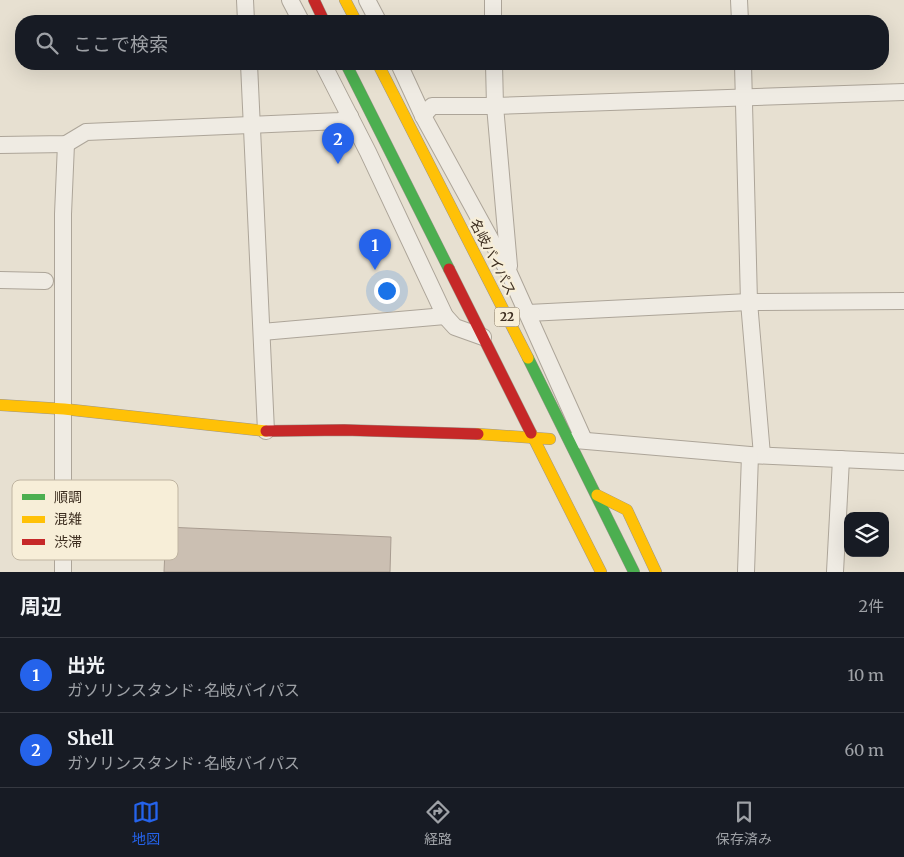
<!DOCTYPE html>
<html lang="ja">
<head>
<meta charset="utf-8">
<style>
  :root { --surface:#171b24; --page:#242831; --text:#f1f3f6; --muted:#9ea1a6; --line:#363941; --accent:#2563eb }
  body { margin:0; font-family:Merriweather,"Noto Sans JP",serif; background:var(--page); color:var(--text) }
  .controls { position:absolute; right:15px; bottom:15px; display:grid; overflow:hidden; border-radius:10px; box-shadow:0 5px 20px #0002 }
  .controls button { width:45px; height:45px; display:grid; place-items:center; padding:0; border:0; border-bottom:1px solid var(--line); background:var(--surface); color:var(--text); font:25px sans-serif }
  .you { position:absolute; left:386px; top:290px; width:18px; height:18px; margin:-12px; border:4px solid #fff; border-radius:50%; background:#1a73e8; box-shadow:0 0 0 8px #1a73e833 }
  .badge { display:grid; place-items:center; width:32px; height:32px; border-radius:50%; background:var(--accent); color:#fff; font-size:16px; font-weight:700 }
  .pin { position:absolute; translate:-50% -41px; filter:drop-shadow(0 1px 2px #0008) }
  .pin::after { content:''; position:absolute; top:26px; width:18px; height:15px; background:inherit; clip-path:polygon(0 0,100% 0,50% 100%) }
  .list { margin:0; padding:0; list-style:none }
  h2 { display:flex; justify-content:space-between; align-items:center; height:65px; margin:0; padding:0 20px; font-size:21px }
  h2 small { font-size:16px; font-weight:400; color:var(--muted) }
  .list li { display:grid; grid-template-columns:32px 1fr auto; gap:15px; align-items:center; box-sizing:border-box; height:75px; padding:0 20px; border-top:1px solid var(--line) }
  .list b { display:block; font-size:19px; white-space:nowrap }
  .list p { margin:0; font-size:16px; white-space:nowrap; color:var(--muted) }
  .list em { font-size:16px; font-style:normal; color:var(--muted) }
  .icon { flex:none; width:28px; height:28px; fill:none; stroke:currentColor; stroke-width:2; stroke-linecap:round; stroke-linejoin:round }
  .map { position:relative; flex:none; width:904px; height:572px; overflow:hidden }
  .search { position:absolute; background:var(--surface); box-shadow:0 5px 20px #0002; left:15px; right:15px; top:15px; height:55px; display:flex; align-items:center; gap:12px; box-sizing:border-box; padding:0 18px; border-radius:20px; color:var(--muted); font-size:19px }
  .sheet { height:215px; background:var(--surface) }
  nav { display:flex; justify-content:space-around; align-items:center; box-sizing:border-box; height:70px; border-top:1px solid var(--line); background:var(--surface); font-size:14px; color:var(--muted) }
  nav a { display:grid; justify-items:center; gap:2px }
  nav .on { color:var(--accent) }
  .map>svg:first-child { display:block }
</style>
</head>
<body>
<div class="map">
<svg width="904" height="572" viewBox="0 0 904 572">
  <rect width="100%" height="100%" fill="#e7e0d1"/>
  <polygon fill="#cbbfb2" stroke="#a89c90" points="166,527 391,537 390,572 164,572"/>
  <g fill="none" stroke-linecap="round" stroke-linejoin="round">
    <g stroke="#ada599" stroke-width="18">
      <g id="street">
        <polyline points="245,0 246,21"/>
        <polyline points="290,0 301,21"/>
        <polyline points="367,0 378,21"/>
        <polyline points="493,0 493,21"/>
        <polyline points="739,0 740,21"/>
        <polyline points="249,64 266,431"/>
        <polyline points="323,64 368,152 445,316 455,327 483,337"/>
        <polyline points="399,64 423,116 509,273 584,440"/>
        <polyline points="494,64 495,106 509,266"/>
        <polyline points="743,64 749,302 762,455"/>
        <polyline points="423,116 432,106 495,106 904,92"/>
        <polyline points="0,145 66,144 86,132 340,121 350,116"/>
        <polyline points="0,280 45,281"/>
        <polyline points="528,313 749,302 904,301"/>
        <polyline points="262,332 445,316"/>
        <polyline points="575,440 750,455 904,462"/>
        <polyline points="63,572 63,214 66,144"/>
        <polyline points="746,572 750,455"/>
        <polyline points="835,572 841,459"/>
      </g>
    </g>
    <g stroke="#9c958a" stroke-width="12">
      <g id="fast">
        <polyline points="346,64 449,269"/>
        <polyline points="528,358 634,572"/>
      </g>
    </g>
    <g stroke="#9c958a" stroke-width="12">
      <g id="slow">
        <polyline points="345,0 356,21"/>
        <polyline points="378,64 528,358"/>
        <polyline points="0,405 64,409 266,431"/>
        <polyline points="531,433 601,572"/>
        <polyline points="478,434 550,439"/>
        <polyline points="597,495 627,510 656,572"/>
      </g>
    </g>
    <g stroke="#9c958a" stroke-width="12">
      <g id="jam">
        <polyline points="314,0 324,21"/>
        <polyline points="449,269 531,433"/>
        <polyline points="266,431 344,430 478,434"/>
      </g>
    </g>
    <use href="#street" stroke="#efebe3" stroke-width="16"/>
    <use href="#fast" stroke="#4caf50" stroke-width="11"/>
    <use href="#slow" stroke="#ffc107" stroke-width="11"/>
    <use href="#jam" stroke="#c62828" stroke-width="11"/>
  </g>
  <g text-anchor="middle" stroke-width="4.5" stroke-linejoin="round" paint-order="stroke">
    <rect fill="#f7eed8" stroke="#756857" stroke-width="1" x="494.5" y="307.5" width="25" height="19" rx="4"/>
    <g font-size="12" font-weight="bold" fill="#3d2e20">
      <text x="507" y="321">22</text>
    </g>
    <g font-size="14" fill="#3d2e20" stroke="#f7eed8">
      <text transform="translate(493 257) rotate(63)" y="5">名岐バイパス</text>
    </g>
  </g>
  <rect x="12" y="480" width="166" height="80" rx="8" fill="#f7eed8" stroke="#bfb4a1" stroke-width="1"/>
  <rect x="22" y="494" width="23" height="6" fill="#4caf50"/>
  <rect x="22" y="516" width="23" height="7" fill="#ffc107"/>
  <rect x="22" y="539" width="23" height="6" fill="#c62828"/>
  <g font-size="14" fill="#3d2e20">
    <text x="54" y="502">順調</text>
    <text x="54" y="524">混雑</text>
    <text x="54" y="547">渋滞</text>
  </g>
</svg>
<div class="controls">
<button><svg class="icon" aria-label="layers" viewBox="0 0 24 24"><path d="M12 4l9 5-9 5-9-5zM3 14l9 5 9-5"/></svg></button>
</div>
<div class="you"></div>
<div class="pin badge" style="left:375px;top:270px">1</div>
<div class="pin badge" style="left:338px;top:164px">2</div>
<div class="search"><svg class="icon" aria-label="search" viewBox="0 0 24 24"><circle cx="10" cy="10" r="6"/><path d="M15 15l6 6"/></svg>ここで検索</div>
</div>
<section class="sheet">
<h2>周辺<small>2件</small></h2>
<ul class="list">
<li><span class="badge">1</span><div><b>出光</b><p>ガソリンスタンド · 名岐バイパス</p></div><em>10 m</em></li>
<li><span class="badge">2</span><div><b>Shell</b><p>ガソリンスタンド · 名岐バイパス</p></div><em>60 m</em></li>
</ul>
</section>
<nav>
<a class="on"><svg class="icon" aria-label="map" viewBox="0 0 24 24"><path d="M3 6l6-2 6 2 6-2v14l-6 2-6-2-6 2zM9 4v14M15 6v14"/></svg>地図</a>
<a><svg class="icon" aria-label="directions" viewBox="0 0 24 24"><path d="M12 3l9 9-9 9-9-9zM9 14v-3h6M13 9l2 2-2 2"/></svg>経路</a>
<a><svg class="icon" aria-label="saved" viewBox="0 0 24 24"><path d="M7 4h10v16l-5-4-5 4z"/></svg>保存済み</a>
</nav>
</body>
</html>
